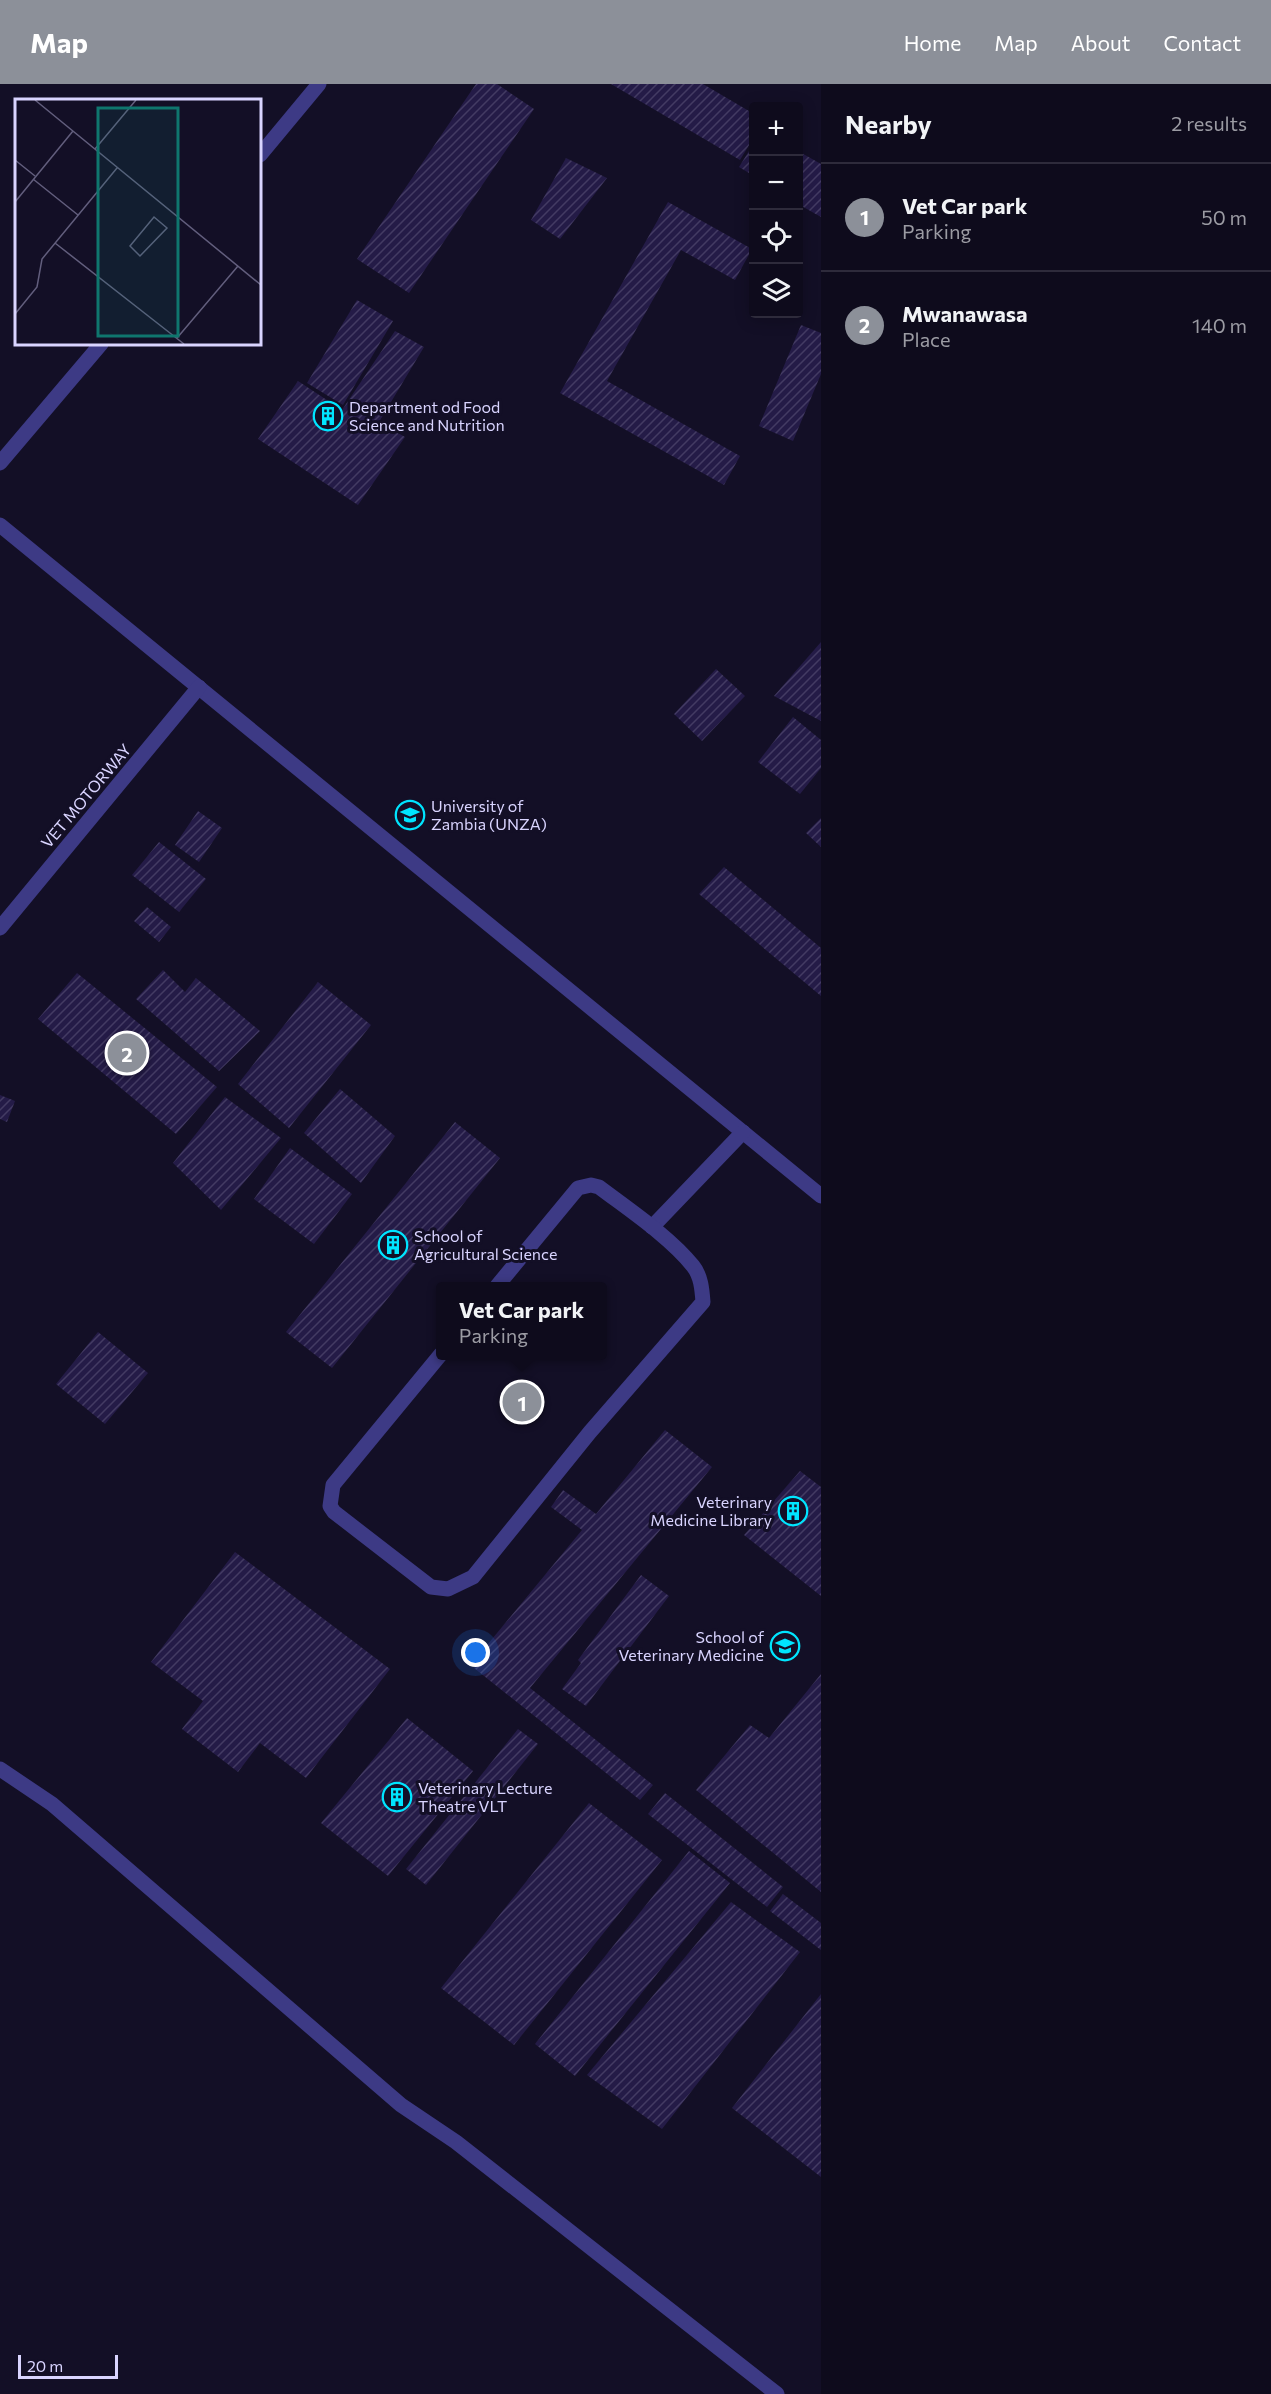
<!DOCTYPE html>
<html lang="en">
<head>
<meta charset="utf-8">
<style>
  :root { --surface:#0e0b1c; --page:#171425; --text:#f1f3f6; --muted:#9b9ba3; --line:#2e2b3b; --accent:#8c9099 }
  body { margin:0; font-family:Commissioner,sans-serif; background:var(--page); color:var(--text) }
  .controls { position:absolute; right:18px; top:18px; display:grid; overflow:hidden; border-radius:6px; box-shadow:0 3px 15px #0003 }
  .controls button { width:54px; height:54px; display:grid; place-items:center; padding:0; border:0; border-bottom:2px solid var(--line); background:var(--surface); color:var(--text); font:30px sans-serif }
  .scale { position:absolute; left:18px; bottom:15px; width:100px; box-sizing:border-box; padding-left:6px; border:3px solid #d9d4ff; border-top:0; font-size:16px; line-height:21px; white-space:nowrap; color:#d9d4ff; -webkit-text-stroke:4px #130f26; paint-order:stroke }
  .you { position:absolute; left:476px; top:1569px; width:21px; height:21px; margin:-15px; border:4px solid #fff; border-radius:50%; background:#1a73e8; box-shadow:0 0 0 9px #1a73e833 }
  .badge { display:grid; place-items:center; width:39px; height:39px; border-radius:50%; background:var(--accent); color:#fff; font-size:20px; font-weight:700 }
  .pin { position:absolute; translate:-50% -50%; border:3px solid #fff; box-shadow:0 2px 6px #0006 }
  .popup { position:absolute; left:436px; top:1198px; width:171px; height:78px; box-sizing:border-box; display:grid; place-content:center; border-radius:6px; background:var(--surface); filter:drop-shadow(0 2px 4px #0005); font-size:20px; white-space:nowrap; color:var(--muted) }
  .popup b { font-size:22px; color:var(--text) }
  .popup::after { content:''; position:absolute; left:50%; top:100%; margin-left:-12px; border:12px solid transparent; border-top-color:var(--surface) }
  .list { margin:0; padding:0; list-style:none }
  h2 { display:flex; justify-content:space-between; align-items:center; height:78px; margin:0; padding:0 24px; font-size:26px }
  h2 small { font-size:20px; font-weight:400; color:var(--muted) }
  .list li { display:grid; grid-template-columns:39px 1fr auto; gap:18px; align-items:center; box-sizing:border-box; height:108px; padding:0 24px; border-top:2px solid var(--line) }
  .list b { display:block; font-size:22px; white-space:nowrap }
  .list p { margin:0; font-size:20px; white-space:nowrap; color:var(--muted) }
  .list em { font-size:20px; font-style:normal; color:var(--muted) }
  .icon { flex:none; width:33px; height:33px; fill:none; stroke:currentColor; stroke-width:2; stroke-linecap:round; stroke-linejoin:round }
  .map { position:relative; flex:none; width:821px; height:2310px; overflow:hidden }
  header { display:flex; align-items:center; gap:36px; box-sizing:border-box; height:84px; padding:0 30px; background:var(--accent); color:#fff }
  header strong { font-size:28px }
  nav { display:flex; gap:33px; margin-inline-start:auto; font-size:21px }
  main { display:flex }
  aside { flex:1; background:var(--surface) }
  .map>svg:first-child { display:block }
</style>
</head>
<body>
<header>
<strong>Map</strong>
<nav><a>Home</a><a>Map</a><a>About</a><a>Contact</a></nav>
</header>
<main>
<div class="map">
<svg width="821" height="2310" viewBox="0 0 821 2310">
  <defs>
    <pattern id="building-hatch" width="6" height="6" patternUnits="userSpaceOnUse" patternTransform="scale(1.5)"><rect width="6" height="6" fill="#241b47"/><path d="M-1 1l2-2M0 6l6-6M5 7l2-2" fill="none" stroke="#433b63"/></pattern>
  </defs>
  <rect width="100%" height="100%" fill="#130f26"/>
  <g fill="url(#building-hatch)">
    <polygon points="476,0 497,0 534,25 409,209 357,175"/>
    <polygon points="611,0 703,0 754,30 754,53 740,76"/>
    <polygon points="754,59 754,92 739,83"/>
    <polygon points="798,67 821,80 821,133 798,120"/>
    <polygon points="566,74 607,94 560,155 531,136"/>
    <polygon points="668,118 752,165 735,196 681,166 607,297 740,372 724,401 560,309"/>
    <polygon points="357,216 393,237 343,321 307,299"/>
    <polygon points="801,241 821,249 821,290 793,357 759,342"/>
    <polygon points="395,247 424,263 379,338 405,353 358,421 258,355 298,297 342,326"/>
    <polygon points="821,558 821,637 774,612"/>
    <polygon points="716,585 745,612 702,657 674,630"/>
    <polygon points="793,633 821,656 821,684 800,710 758,678"/>
    <polygon points="198,727 222,744 199,778 175,761"/>
    <polygon points="821,734 821,763 806,749"/>
    <polygon points="159,758 206,795 179,828 132,791"/>
    <polygon points="724,783 821,864 821,912 699,810"/>
    <polygon points="147,823 171,843 159,858 134,837"/>
    <polygon points="163,886 185,908 196,894 260,947 219,987 136,915"/>
    <polygon points="77,889 217,1003 176,1050 38,935"/>
    <polygon points="318,898 371,941 289,1044 238,1000"/>
    <polygon points="340,1005 395,1052 361,1099 304,1049"/>
    <polygon points="0,1011 15,1017 7,1038 0,1035"/>
    <polygon points="225,1013 281,1054 221,1126 173,1079"/>
    <polygon points="455,1038 500,1074 332,1284 286,1248"/>
    <polygon points="290,1064 352,1110 314,1160 254,1115"/>
    <polygon points="98,1248 148,1289 105,1340 56,1300"/>
    <polygon points="665,1346 712,1383 530,1604 653,1701 640,1716 474,1584 486,1569 483,1566 582,1446 551,1423 563,1406 596,1430"/>
    <polygon points="800,1387 821,1403 821,1512 744,1451"/>
    <polygon points="235,1468 390,1585 306,1694 260,1659 238,1688 182,1645 203,1617 151,1578"/>
    <polygon points="641,1491 669,1512 586,1622 562,1605 581,1579 578,1576"/>
    <polygon points="821,1590 821,1808 696,1706 750,1641 769,1654"/>
    <polygon points="407,1634 473,1687 388,1792 321,1739"/>
    <polygon points="518,1645 538,1660 426,1801 406,1785"/>
    <polygon points="665,1709 783,1803 767,1823 648,1730"/>
    <polygon points="589,1719 662,1776 514,1961 441,1904"/>
    <polygon points="689,1767 730,1799 575,1992 535,1960"/>
    <polygon points="783,1810 821,1839 821,1866 770,1827"/>
    <polygon points="731,1818 800,1868 662,2045 587,1991"/>
    <polygon points="821,1910 821,2093 732,2024"/>
  </g>
  <g fill="none" stroke-linecap="round" stroke-linejoin="round">
    <g stroke="#3d3a85" stroke-width="15">
      <polyline points="260,71 319,0"/>
      <polyline points="0,379 101,260"/>
      <polyline points="0,441 821,1112"/>
      <polyline points="0,844 199,603"/>
      <polyline points="652,1143 743,1048"/>
      <path d="M441,1270L333,1401L330,1422L334,1428L431,1503L448,1505L473,1493L590,1348L703,1218C702,1205 701,1192 693,1182C670,1153 628,1125 599,1103L591,1101L578,1104L497,1202"/>
      <polyline points="0,1685 52,1720 401,2021 456,2058 777,2310"/>
    </g>
  </g>
  <defs>
    <g id="building-ring" transform="scale(1.5)"><circle r="9.5" fill="#130f26" stroke="#00e5ff" stroke-width="1.5"/><path d="M-4-6H4V6H1V3H-1V6H-4ZM-2.5-4.3h1.7v1.8h-1.7ZM.8-4.3h1.7v1.8H.8ZM-2.5-1h1.7V.8h-1.7ZM.8-1h1.7V.8H.8Z" fill="#00e5ff"/></g>
    <g id="university-ring" transform="scale(1.5)"><circle r="9.5" fill="#130f26" stroke="#00e5ff" stroke-width="1.5"/><path d="M0-5L7-2L0 1L-7-2ZM-4 1L0 2.5L4 1V4Q0 6-4 4Z" fill="#00e5ff"/></g>
  </defs>
  <g fill-rule="evenodd">
    <use href="#building-ring" x="328" y="332"/>
    <use href="#university-ring" x="410" y="731"/>
    <use href="#building-ring" x="393" y="1161"/>
    <use href="#building-ring" x="793" y="1427"/>
    <use href="#university-ring" x="785" y="1562"/>
    <use href="#building-ring" x="397" y="1713"/>
  </g>
  <g text-anchor="middle" stroke-width="6" stroke-linejoin="round" paint-order="stroke">
    <g font-size="16" fill="#d9d4ff" stroke="#130f26" text-anchor="start">
      <text x="349" y="329">Department od Food<tspan x="349" dy="18">Science and Nutrition</tspan></text>
      <text x="431" y="728">University of<tspan x="431" dy="18">Zambia (UNZA)</tspan></text>
      <text x="414" y="1158">School of<tspan x="414" dy="18">Agricultural Science</tspan></text>
      <text x="772" y="1424" text-anchor="end">Veterinary<tspan x="772" dy="18">Medicine Library</tspan></text>
      <text x="764" y="1559" text-anchor="end">School of<tspan x="764" dy="18">Veterinary Medicine</tspan></text>
      <text x="418" y="1710">Veterinary Lecture<tspan x="418" dy="18">Theatre VLT</tspan></text>
    </g>
    <g font-size="16" fill="#d9d4ff" stroke="#130f26">
      <text transform="translate(86 712) rotate(-50)" y="6">VET MOTORWAY</text>
    </g>
  </g>
  <g transform="translate(15 15)">
    <rect width="246" height="246" fill="#130f26"/>
    <path fill="none" stroke="#625e7d" stroke-width="1.5" d="M20,1L246,186M80,50L121,1M0,61L20,77M18,80L63,116M0,103L58,32M139,118L152,129L125,157L115,147ZM40,144L169,245M0,215L22,188L27,160L102,69M162,239L223,167"/>
    <path fill="#0f766e" fill-opacity="0.15" stroke="#0f766e" stroke-width="3" d="M83,9H163V237H83Z"/>
    <rect width="246" height="246" fill="none" stroke="#d9d4ff" stroke-width="3"/>
  </g>
</svg>
<div class="controls">
<button>+</button>
<button>−</button>
<button><svg class="icon" aria-label="locate" viewBox="0 0 24 24"><circle cx="12" cy="12" r="6"/><path d="M12 2v4M12 18v4M2 12h4M18 12h4"/></svg></button>
<button><svg class="icon" aria-label="layers" viewBox="0 0 24 24"><path d="M12 4l9 5-9 5-9-5zM3 14l9 5 9-5"/></svg></button>
</div>
<div class="scale">20 m</div>
<div class="you"></div>
<div class="pin badge" style="left:522px;top:1318px">1</div>
<div class="popup"><b>Vet Car park</b>Parking</div>
<div class="pin badge" style="left:127px;top:969px">2</div>
</div>
<aside>
<h2>Nearby<small>2 results</small></h2>
<ul class="list">
<li><span class="badge">1</span><div><b>Vet Car park</b><p>Parking</p></div><em>50 m</em></li>
<li><span class="badge">2</span><div><b>Mwanawasa</b><p>Place</p></div><em>140 m</em></li>
</ul>
</aside>
</main>
</body>
</html>
